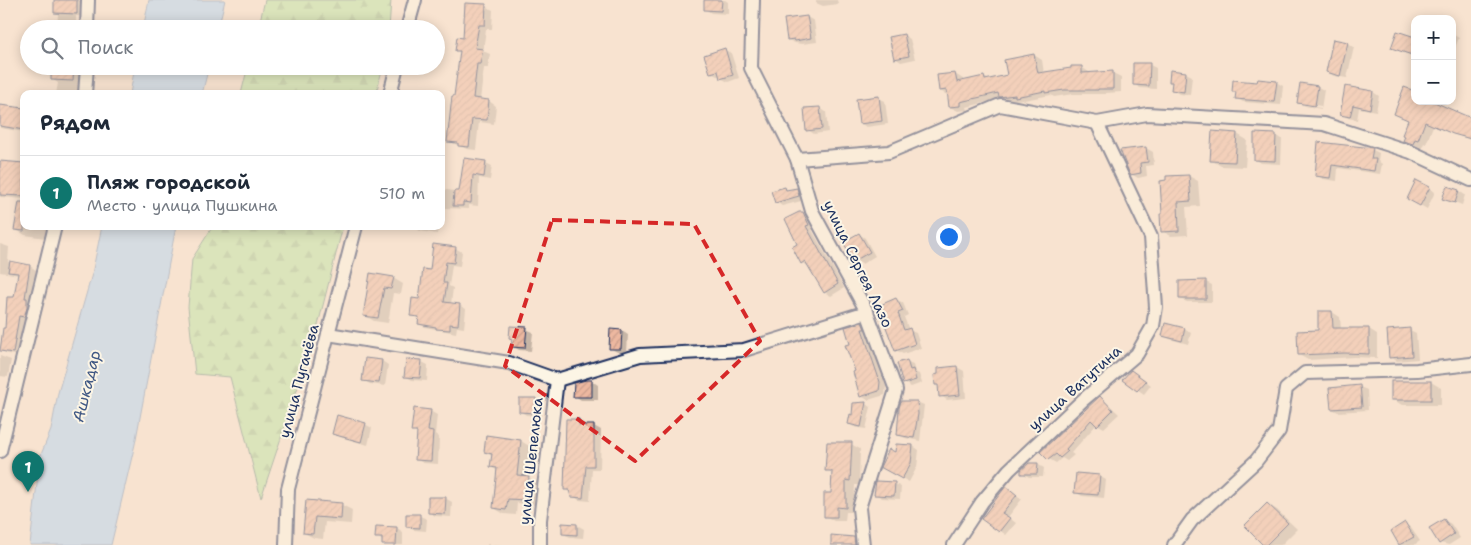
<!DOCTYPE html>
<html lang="ru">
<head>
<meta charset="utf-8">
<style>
  :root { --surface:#fff; --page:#f2f2f3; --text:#1f2937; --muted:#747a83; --line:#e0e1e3; --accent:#0f766e }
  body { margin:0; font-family:"Shantell Sans",sans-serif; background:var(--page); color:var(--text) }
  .controls { position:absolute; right:15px; top:15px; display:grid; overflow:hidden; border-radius:10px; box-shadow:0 2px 12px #0003 }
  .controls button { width:45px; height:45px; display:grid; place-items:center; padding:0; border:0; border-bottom:1px solid var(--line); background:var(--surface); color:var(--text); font:25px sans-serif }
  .you { position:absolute; left:948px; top:236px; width:18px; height:18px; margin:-12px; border:4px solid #fff; border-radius:50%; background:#1a73e8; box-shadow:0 0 0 8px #1a73e833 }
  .badge { display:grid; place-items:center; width:32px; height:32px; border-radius:50%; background:var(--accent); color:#fff; font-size:16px; font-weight:700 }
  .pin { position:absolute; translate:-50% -41px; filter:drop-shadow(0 1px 2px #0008) }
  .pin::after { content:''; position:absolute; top:26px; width:18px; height:15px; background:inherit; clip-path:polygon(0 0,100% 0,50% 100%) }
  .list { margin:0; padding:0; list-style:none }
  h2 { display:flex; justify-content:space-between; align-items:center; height:65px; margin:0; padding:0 20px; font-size:21px }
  h2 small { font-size:16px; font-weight:400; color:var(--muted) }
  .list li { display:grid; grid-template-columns:32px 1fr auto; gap:15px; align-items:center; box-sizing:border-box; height:75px; padding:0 20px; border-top:1px solid var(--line) }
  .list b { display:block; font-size:19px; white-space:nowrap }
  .list p { margin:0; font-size:16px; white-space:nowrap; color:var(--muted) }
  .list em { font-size:16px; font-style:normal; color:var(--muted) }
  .icon { flex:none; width:28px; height:28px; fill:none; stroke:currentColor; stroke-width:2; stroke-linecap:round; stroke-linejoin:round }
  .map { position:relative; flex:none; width:1471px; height:545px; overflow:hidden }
  .search { position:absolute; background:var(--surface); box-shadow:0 2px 12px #0003; left:20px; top:20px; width:425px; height:55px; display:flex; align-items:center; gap:12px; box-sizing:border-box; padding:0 18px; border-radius:28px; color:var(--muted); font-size:19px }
  .panel { position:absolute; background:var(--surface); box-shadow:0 2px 12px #0003; left:20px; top:90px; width:425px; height:140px; border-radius:10px }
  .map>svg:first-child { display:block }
</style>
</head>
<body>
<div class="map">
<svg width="1471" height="545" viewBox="0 0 1471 545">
  <defs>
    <pattern id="forest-firs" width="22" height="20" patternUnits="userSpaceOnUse" patternTransform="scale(1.25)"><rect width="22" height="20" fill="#b8e4a2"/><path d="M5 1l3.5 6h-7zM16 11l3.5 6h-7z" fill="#9ec48e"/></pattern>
    <pattern id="building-hatch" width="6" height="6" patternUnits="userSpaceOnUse" patternTransform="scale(1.25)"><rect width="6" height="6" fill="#edb8a0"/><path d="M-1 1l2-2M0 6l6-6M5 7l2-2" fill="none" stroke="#cb9e8c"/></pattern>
  </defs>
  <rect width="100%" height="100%" fill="#f8e3d0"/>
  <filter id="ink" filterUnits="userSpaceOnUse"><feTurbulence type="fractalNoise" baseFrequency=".02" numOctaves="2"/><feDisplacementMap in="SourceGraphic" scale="10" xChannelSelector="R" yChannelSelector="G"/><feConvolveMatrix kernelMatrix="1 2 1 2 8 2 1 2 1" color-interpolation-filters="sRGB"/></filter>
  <g filter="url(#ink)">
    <g fill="url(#forest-firs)" stroke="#6a8a80">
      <polygon points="265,0 391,0 389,29 258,29"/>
      <polygon points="248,66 383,66 376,94 241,94"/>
      <polygon points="213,226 343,226 316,333 261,498 230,377 195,374 188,307 192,259"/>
    </g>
    <g fill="#add2f6" stroke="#7391b9">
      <polygon points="149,0 225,0 218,29 143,29"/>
      <polygon points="135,66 209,66 202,94 130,94"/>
      <polygon points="102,226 176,226 135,444 111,545 30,545 40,457 51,430 58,393 92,274"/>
    </g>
    <g fill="#0003" fill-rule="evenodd">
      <polygon points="55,0 83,0 83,16 76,16 76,29 57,29 58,14 55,13"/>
      <polygon points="705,0 725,0 728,2 728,14 711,13 705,9"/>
      <polygon points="816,0 837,0 838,4 823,6 816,3"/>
      <polygon points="485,6 493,10 492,29 486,29 483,51 490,54 488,68 484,68 480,100 489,101 496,106 494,124 479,122 476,150 467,149 448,141 461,53 457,50"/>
      <polygon points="807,17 814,21 817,42 802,44 795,43 788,40"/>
      <polygon points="1452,34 1459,38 1452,55"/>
      <polygon points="904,35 910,39 915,59 901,62 895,58"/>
      <polygon points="1415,38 1415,57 1393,48"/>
      <polygon points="1347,43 1354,47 1347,78 1334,76 1327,72"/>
      <polygon points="725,50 731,53 739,78 728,82 721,78 721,75 717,76 711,73"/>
      <polygon points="1034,55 1042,60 1044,73 1081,67 1089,72 1089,74 1113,73 1121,77 1121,92 1106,93 1106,94 1073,94 1054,97 1051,95 1024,100 1022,99 1008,101 1002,98 967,107 968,110 958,111 950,107 949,96 940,91 955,74 963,79 963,82 984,77 989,80 1008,76"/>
      <polygon points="1150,65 1156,68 1156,89 1140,88 1134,84"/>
      <polygon points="52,66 74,66 79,70 78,94 56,94 58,83 52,79"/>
      <polygon points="1186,73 1192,76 1190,95 1179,94 1173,90 1174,83 1170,81"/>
      <polygon points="1276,82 1283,86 1281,105 1243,102 1236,98 1237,93 1233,91 1259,84"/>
      <path d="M1318,87L1324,90L1321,109L1305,106L1298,102ZM1303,103L1321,106V108L1303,105Z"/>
      <polygon points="1346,87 1373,92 1379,96 1376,111 1359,108 1357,120 1348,118 1341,114"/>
      <polygon points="879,98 885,101 888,124 866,127 860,123"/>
      <polygon points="1415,101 1435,101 1442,105 1441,106 1471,118 1471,140 1433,126 1426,144 1424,143 1422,148 1405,140 1409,120 1395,113"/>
      <polygon points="0,106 24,109 24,132 0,128"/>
      <polygon points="820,108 826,112 828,132 814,134 808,130"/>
      <polygon points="1237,134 1247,140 1245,167 1221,166 1211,160"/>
      <polygon points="1276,135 1282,139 1281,164 1261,163 1255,159"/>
      <polygon points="1319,143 1373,150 1379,153 1378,161 1382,164 1380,174 1338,168 1337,181 1323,179 1316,175"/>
      <polygon points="1146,148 1153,152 1154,165 1146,166 1147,176 1138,178 1131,174 1121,151"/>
      <polygon points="465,159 486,163 492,166 490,180 479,178 478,206 469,205 469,209 444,208 441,211 441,189 460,192"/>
      <polygon points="0,163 24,165 24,199 0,197"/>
      <polygon points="1189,176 1198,181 1200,206 1186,207 1188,235 1171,236 1162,231 1163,215"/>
      <polygon points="785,188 790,191 797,189 803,193 805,200 782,206 776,202"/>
      <polygon points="1429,188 1435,192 1427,209 1413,201"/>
      <polygon points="1459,191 1465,195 1462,205 1444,198"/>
      <polygon points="803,213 810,217 815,229 812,230 844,288 831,296 824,292 808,266 802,263 799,245"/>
      <polygon points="24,226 54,226 53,235 46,234 45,238 25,235 15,229"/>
      <polygon points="413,226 439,226 437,234 420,231"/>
      <polygon points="859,234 865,238 875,256 862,264 855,260"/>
      <polygon points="0,244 9,247 8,262 30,266 36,270 31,301 31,319 26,319 20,356 8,354 1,350 15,298 19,275 0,272"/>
      <polygon points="455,248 462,252 460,266 452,265 449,286 453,288 451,304 459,305 466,309 464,328 457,327 456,333 425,327 419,324 420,319 411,315 420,300 431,271"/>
      <polygon points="371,274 393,278 403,284 401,294 393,293 388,323 374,321 364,315"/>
      <polygon points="1206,282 1212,285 1212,302 1187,302 1180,299"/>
      <polygon points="896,299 903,303 908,315 904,317 909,330 916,333 921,348 903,354 896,350"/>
      <polygon points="1332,312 1340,317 1341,329 1369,329 1377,334 1377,358 1354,357 1308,360 1299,355 1320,331"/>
      <polygon points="862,323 868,327 868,333 886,386 885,395 868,400 861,396 852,344"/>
      <polygon points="526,329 533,332 531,351 519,350 512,346"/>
      <polygon points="1184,329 1191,333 1188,344 1170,339 1163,336"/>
      <polygon points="611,330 622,331 628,335 627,352 617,352 610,348"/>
      <polygon points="1410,330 1416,333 1418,359 1397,361 1390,357"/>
      <polygon points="0,356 11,360 8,377 0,376"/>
      <polygon points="382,361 388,365 385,386 370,384 363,380"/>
      <polygon points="422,362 428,365 427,381 412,380 405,376"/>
      <polygon points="906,362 913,365 915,372 919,374 922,383 911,387 904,383"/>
      <polygon points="957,367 964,371 966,398 947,400 941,396 940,386 936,384"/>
      <polygon points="1132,371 1151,385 1144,394 1124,380"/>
      <polygon points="592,381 598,385 598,400 581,400 575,396"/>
      <polygon points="1431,382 1441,388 1441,405 1402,405 1392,399"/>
      <polygon points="1360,387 1367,390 1368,410 1338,412 1332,409 1331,389"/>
      <polygon points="1100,398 1106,402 1119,414 1104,428 1097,424 1071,453 1074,455 1067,461 1062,458 1056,463 1049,459 1042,452"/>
      <polygon points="535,400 542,403 541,416 526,415 520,411"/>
      <polygon points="902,402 917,402 924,405 920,441 905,438 898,434"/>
      <polygon points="854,404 866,404 871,407 866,429 854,427 849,424 853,416"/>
      <polygon points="430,411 437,415 435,434 439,437 438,464 423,463 416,459 418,434 413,431"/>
      <polygon points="579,420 585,424 585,426 594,426 601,430 600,469 592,469 590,501 579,500 565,489"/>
      <polygon points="365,424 372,428 368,445 340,437 334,433"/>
      <polygon points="487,437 521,441 531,447 527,477 539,483 536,505 517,503 516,515 504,514 494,508 498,471 491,467 492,456 485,452"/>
      <polygon points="851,444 860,449 859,485 855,485 854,512 846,512 845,521 834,521 825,516 832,495 833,473 827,470"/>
      <polygon points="913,446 919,450 917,467 909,482 882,467 896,454"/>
      <polygon points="1037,464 1044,468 1043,477 1029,477 1022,473"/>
      <polygon points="1099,476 1106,480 1104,498 1082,496 1075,492"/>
      <polygon points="894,483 901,487 900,499 882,498 876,494"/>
      <polygon points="1012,492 1022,499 1008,517 1016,523 1006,535 983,518"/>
      <polygon points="445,498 452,502 451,517 435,516 429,512"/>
      <polygon points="307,501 342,505 352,510 351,524 325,522 323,539 314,538 304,533"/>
      <polygon points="1267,504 1277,510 1297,529 1281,545 1264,545"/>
      <polygon points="408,515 420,516 427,519 426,531 414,530 407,527"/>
      <polygon points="1444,520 1451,524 1460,538 1449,545 1440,543"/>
      <polygon points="1405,524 1411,528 1420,541 1414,545 1400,545 1392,532"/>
      <polygon points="564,525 577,525 584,529 583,538 570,537 563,534"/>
      <polygon points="397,528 403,532 403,545 383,545 383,541 377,537"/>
      <polygon points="487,544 503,545 487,545"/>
    </g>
    <g fill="url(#building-hatch)" stroke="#1b2f5e">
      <polygon points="54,0 77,0 77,14 54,13"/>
      <polygon points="704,0 722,0 721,11 704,10"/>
      <polygon points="465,3 486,4 485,25 479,25 475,48 483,49 480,64 477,64 473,98 489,100 487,120 472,119 469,147 458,146 458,143 447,142 452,96 454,96 460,51 455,51 457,37 463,38"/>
      <polygon points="807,16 811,38 795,41 794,39 787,40 784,19"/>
      <polygon points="1397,31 1415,37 1415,46 1412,55 1391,48"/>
      <polygon points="904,34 909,56 894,59 889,37"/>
      <polygon points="1333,39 1348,42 1340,76 1326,72"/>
      <polygon points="725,48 733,75 720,79 718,71 710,73 704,55"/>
      <polygon points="1034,54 1038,73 1071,68 1071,66 1082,66 1082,73 1113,71 1113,89 1098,89 1098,90 1064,90 1045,93 1045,91 1015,97 1015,95 999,97 998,93 960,102 960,106 949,107 947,90 939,91 937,75 955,73 957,82 984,76 985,80 1007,75 1004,60"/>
      <polygon points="1133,63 1150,63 1149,86 1133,85"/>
      <polygon points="51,66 74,66 73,81 51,80"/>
      <polygon points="1170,70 1186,72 1184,92 1171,90 1172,82 1169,82"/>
      <polygon points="1258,79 1277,81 1274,102 1235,99 1236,92 1232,92 1233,80 1257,82"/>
      <polygon points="1300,83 1318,86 1315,106 1297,103"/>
      <polygon points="1345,86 1373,91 1370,109 1353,105 1350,117 1340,115"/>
      <polygon points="1404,87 1415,91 1415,101 1432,101 1471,118 1471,139 1453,134 1425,122 1418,140 1415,139 1413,144 1403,141 1405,136 1402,135 1408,120 1394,114"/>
      <polygon points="879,96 882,121 859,124 856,99"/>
      <polygon points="0,105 24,108 24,130 0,126"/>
      <polygon points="820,107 822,129 806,131 804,108"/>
      <polygon points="1212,131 1237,133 1235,162 1210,161"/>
      <polygon points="1254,133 1276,134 1275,161 1254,160"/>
      <polygon points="1318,142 1373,148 1371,159 1376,159 1374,171 1332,165 1330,178 1315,176"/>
      <polygon points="1146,147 1148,162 1140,163 1141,173 1130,175 1120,150"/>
      <polygon points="464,158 486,161 484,177 473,175 471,203 463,202 463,206 453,206 454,191 459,191"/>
      <polygon points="0,161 24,163 24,196 0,195"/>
      <polygon points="1189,175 1191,201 1178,202 1179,231 1161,232 1160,214 1162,214 1160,181 1166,180 1166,176"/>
      <polygon points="1416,180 1430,187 1420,206 1407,199"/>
      <polygon points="1447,186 1459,190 1455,203 1442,199"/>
      <polygon points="785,187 786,190 797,188 799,196 775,203 771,191"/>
      <polygon points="19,202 24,202 24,231 14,230"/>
      <polygon points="799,212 803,212 809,225 806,226 838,284 824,293 805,261 801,264 792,247 797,244 785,219"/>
      <polygon points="859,233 870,252 854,261 843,242"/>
      <polygon points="433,244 456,247 454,263 446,262 443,283 447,283 444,302 460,304 458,325 450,324 450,330 436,329 436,327 418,324 419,317 410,316 412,298 419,299 423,269 430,270"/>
      <polygon points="10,261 30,265 25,298 27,298 27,308 24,317 19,316 13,353 0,351 3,328 5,328 7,297 14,297 18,273 8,272"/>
      <polygon points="370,273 394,277 391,289 384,288 378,318 363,316"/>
      <polygon points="1206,280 1206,299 1179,299 1179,281"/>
      <polygon points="896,298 903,311 898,313 904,330 910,328 915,344 895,351 878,306"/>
      <polygon points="1318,311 1332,311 1333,328 1369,328 1369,354 1345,353 1298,355 1297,331 1318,330"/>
      <polygon points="862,322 865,329 862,329 880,382 879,391 860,397 853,372 855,371 845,345 850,344 845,327"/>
      <polygon points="1165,323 1185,328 1182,341 1162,336"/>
      <polygon points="510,326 527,327 525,348 511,347 512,339 509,338"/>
      <polygon points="1410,328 1412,356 1389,358 1387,330"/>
      <polygon points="610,329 622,330 621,349 609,349"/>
      <polygon points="365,358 382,360 379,383 362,381"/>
      <polygon points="406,359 422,360 420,378 404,377"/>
      <polygon points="907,360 910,370 913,369 916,380 903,384 897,363"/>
      <polygon points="957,366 960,395 939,397 938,385 935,385 934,375 938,374 938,368"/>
      <polygon points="1131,370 1146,381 1137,391 1122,380"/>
      <polygon points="586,380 592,380 592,397 573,397 574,383"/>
      <rect x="1391" y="381" width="40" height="19"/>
      <polygon points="1360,385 1362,407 1331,409 1329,388"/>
      <polygon points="1100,396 1113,410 1097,426 1091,420 1066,449 1068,451 1060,458 1056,454 1048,460 1040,452"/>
      <polygon points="519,398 536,398 535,413 519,412"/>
      <polygon points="901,401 917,401 918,414 914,438 897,435 899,408"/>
      <polygon points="866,402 861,427 848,424 850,414 852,415 853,403"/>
      <polygon points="414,408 431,410 428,431 433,432 431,461 415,460 417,432 411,432"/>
      <polygon points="337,415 366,423 361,442 332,434"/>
      <polygon points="566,419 579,419 579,425 594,425 594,466 586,466 583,498 571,497 569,490 564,490"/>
      <polygon points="486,435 521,440 517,475 529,476 527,500 508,499 506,510 493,508 497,468 490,467 492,454 484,452"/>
      <polygon points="827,442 852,442 850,481 846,480 846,508 837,507 837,517 824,517 824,493 831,493 832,471 825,471"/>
      <polygon points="896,444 913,445 911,463 902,479 880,467 889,449 895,452"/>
      <polygon points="1029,463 1038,463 1037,474 1021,474 1021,470"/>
      <polygon points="1076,473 1100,475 1098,495 1074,493"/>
      <polygon points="876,481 895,482 894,496 874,495"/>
      <polygon points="1006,486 1017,495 1002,513 1010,518 999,532 981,519"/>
      <polygon points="428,497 446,497 445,514 428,513"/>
      <polygon points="306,500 342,503 341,519 315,517 313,534 303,533"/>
      <polygon points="1267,503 1288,523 1266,545 1263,545 1244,526"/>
      <polygon points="406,514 420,514 420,528 406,527"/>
      <polygon points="1444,519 1454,534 1439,544 1429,528"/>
      <polygon points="1405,522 1414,537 1399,545 1391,531"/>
      <polygon points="562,523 577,524 577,535 562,534"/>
      <polygon points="376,526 397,527 396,545 382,545 382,538 375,538"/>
      <polygon points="831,535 854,537 855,545 831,545"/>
    </g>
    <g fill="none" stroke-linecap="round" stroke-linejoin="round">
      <g stroke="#1b2f5e" stroke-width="16">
        <g id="minor">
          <polyline points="753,0 751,68 797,159 812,211 867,312 896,390 859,508 863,545"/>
          <polyline points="87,29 88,0"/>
          <polyline points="407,29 415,0"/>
          <polyline points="85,94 87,66"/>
          <polyline points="390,94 397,66"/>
          <polyline points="797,159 889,152 1000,105 1097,123 1147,114 1324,124 1411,152 1471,180"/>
          <polyline points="328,334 509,363 557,380 640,355 744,350 867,312"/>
          <polyline points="0,451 55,226"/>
          <polyline points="286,545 288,489 356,226"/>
          <polyline points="540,545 540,520 557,380"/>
          <polyline points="954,545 982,502 1009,470 1083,400 1137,354 1153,326 1156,307 1151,237 1097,123"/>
          <polyline points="1174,545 1192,520 1256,461 1279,431 1286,389 1305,373 1417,370 1471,364"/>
        </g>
      </g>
      <use href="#minor" stroke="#fcf5e5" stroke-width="12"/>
    </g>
  </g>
  <path d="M0 0H1471V545H0ZM552,220L694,224L760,341L635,461L505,366Z" fill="#f8e3d0" fill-opacity=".55" fill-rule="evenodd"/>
  <path fill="none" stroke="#d62828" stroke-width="4" stroke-dasharray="10 6" stroke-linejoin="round" d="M552,220L694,224L760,341L635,461L505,366Z"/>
  <g text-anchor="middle" stroke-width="4" stroke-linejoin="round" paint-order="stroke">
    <g font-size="15" fill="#1b2f5e" stroke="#fcf5e5">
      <text transform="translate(858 264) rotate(64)" y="5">улица Сергея Лазо</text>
      <text transform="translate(299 381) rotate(-75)" y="5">улица Пугачёва</text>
      <text transform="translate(1075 388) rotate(-42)" y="5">улица Ватутина</text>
      <text transform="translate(531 461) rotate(-84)" y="5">улица Шепелюка</text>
    </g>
    <g font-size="16" font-style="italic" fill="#405884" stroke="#fcf5e5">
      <text transform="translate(86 386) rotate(-76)" y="6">Ашкадар</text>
    </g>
  </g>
</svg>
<div class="controls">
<button>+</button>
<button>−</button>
</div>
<div class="you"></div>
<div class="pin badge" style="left:28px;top:492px">1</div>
<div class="search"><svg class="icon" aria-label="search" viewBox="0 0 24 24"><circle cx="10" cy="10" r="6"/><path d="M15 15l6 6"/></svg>Поиск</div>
<section class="panel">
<h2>Рядом<small></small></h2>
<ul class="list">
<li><span class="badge">1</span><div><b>Пляж городской</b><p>Место · улица Пушкина</p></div><em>510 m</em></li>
</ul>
</section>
</div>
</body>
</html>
